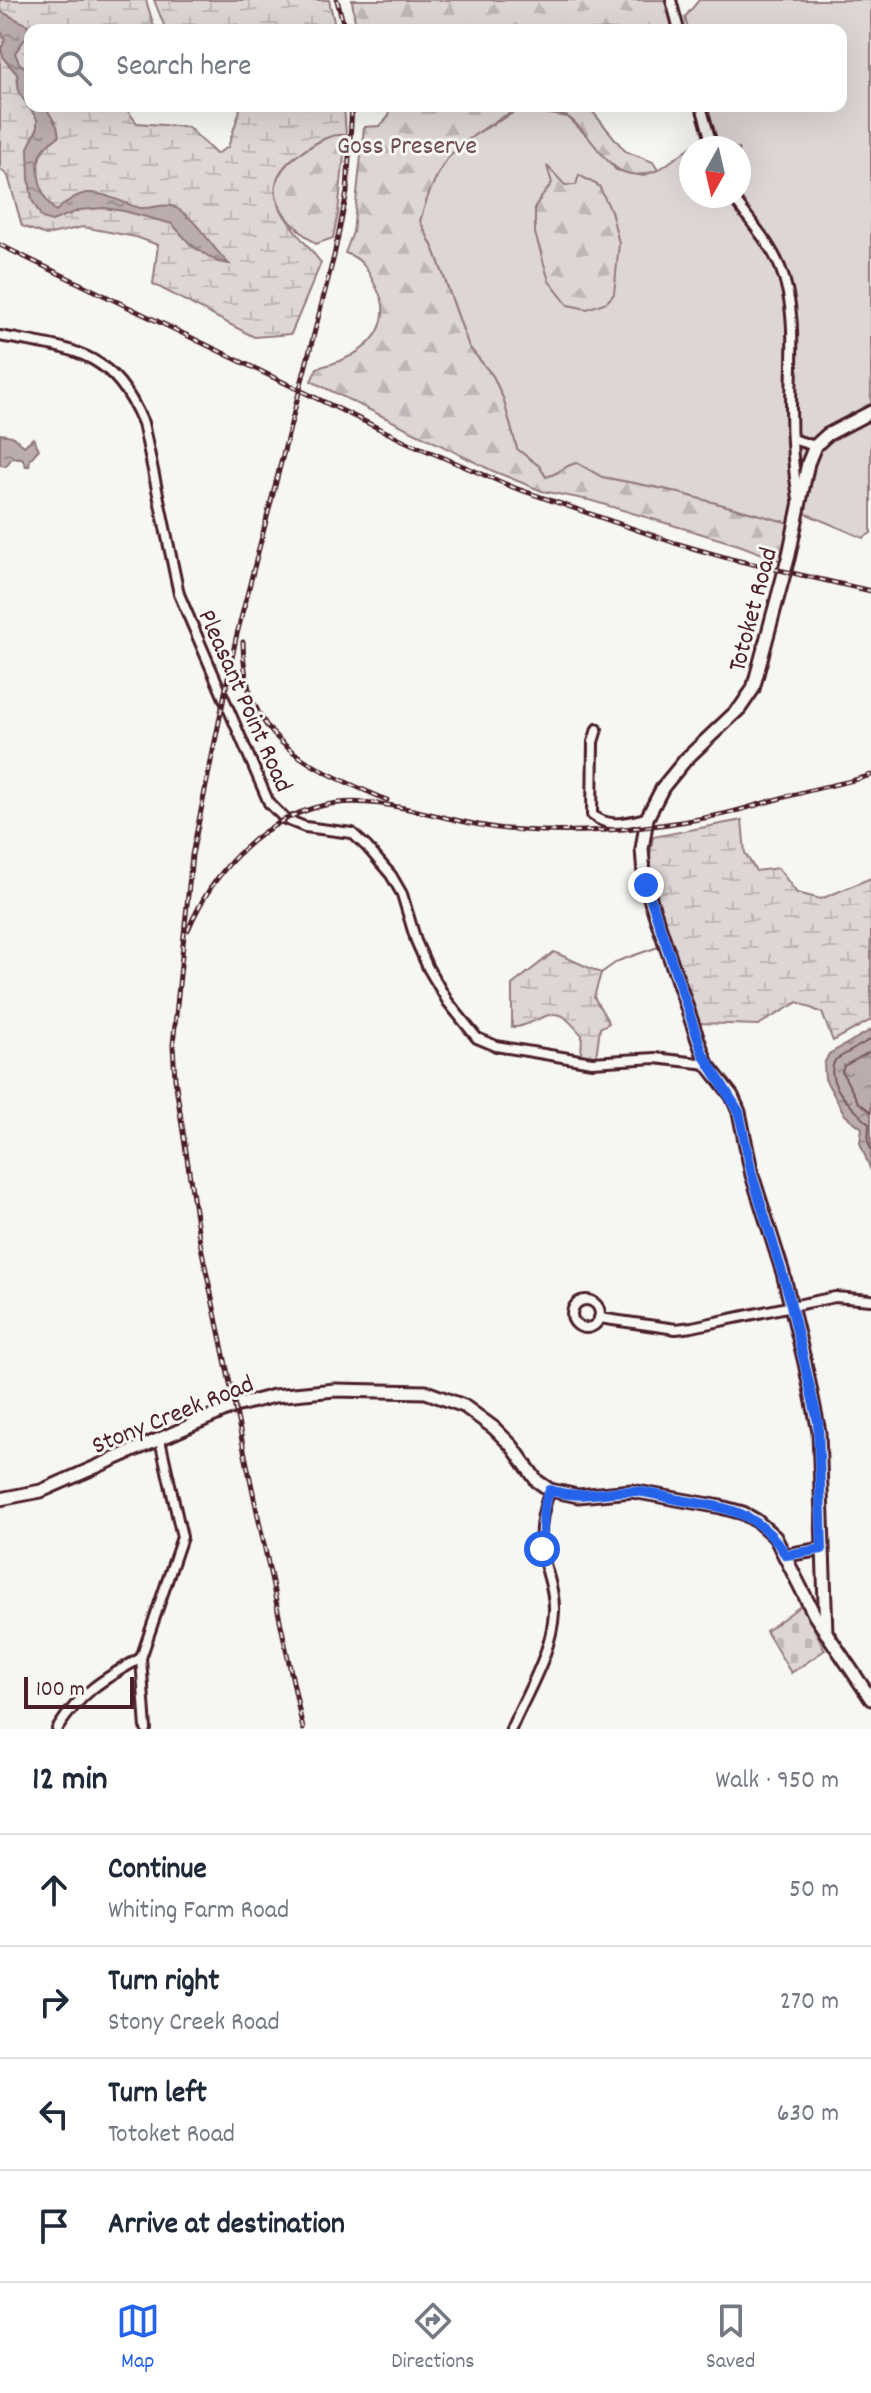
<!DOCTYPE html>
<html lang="en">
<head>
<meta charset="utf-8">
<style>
  :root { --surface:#fff; --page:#f6f6f7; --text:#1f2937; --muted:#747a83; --line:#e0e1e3; --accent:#2563eb }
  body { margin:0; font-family:Dekko,sans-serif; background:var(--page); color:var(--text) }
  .compass { position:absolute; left:679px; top:136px; width:72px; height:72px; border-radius:50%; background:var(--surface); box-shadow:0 8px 32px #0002; rotate:188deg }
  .scale { position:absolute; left:24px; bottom:20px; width:110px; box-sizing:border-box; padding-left:8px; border:4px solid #4a1f2b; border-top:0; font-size:22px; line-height:28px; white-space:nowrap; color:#4a1f2b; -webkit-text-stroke:6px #f6f6f2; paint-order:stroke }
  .stop { position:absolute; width:24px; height:24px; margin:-18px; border:6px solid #2563eb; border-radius:50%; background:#fff }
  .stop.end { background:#2563eb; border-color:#fff; box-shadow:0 2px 8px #0008 }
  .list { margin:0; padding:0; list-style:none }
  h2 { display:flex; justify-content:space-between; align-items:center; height:104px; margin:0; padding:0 32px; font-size:34px }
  h2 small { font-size:26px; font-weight:400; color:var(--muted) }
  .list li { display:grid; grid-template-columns:52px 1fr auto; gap:24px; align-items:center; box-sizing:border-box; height:112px; padding:0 32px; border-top:2px solid var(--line) }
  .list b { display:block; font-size:30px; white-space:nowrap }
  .list p { margin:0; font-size:26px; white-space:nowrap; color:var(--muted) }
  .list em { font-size:26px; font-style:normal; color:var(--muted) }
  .icon { flex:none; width:44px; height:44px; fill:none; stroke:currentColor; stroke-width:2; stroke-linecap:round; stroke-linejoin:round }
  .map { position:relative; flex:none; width:871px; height:1729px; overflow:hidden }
  .search { position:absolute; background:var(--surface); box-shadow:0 8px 32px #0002; left:24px; right:24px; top:24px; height:88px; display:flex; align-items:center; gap:20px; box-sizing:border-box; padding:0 28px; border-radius:16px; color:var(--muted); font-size:30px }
  .sheet { height:552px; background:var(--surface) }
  nav { display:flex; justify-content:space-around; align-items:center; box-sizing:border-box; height:112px; border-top:2px solid var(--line); background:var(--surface); font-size:22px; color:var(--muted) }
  nav a { display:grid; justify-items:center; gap:4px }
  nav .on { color:var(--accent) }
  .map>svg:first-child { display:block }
</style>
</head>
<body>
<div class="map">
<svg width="871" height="1729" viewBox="0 0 871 1729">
  <defs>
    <pattern id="forest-firs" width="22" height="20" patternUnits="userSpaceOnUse" patternTransform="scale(2)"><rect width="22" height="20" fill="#ddd6d5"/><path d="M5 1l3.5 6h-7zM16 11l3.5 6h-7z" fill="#bfb7b7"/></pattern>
    <pattern id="wetland-marsh" width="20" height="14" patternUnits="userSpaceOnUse" patternTransform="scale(2)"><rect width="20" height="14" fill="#ddd6d5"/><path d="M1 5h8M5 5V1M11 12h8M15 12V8" fill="none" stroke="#bfb7b7"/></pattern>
    <pattern id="cemetery-stones" width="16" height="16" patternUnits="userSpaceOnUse" patternTransform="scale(2)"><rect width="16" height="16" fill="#ddd6d5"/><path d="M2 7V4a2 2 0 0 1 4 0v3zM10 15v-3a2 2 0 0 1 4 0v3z" fill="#bfb7b7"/></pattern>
    <pattern id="water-ripples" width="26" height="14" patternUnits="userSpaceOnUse" patternTransform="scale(2)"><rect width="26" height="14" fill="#bbadae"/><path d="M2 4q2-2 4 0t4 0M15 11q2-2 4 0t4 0" fill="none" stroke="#9a8c8e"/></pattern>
  </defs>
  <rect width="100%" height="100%" fill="#f6f6f2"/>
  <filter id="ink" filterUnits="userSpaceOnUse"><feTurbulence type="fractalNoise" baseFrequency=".0125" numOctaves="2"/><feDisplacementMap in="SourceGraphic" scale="16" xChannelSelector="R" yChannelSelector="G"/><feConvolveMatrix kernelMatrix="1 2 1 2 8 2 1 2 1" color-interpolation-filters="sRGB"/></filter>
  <g filter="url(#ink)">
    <path fill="#ddd6d5" stroke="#947a80" stroke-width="2" fill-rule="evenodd" d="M699,0H871V533L863,538L802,512L789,523L664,489L602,477L577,463C565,465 559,474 546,477L539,466L517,449L503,398L493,376L469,347L435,252L420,221L429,191L446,160L465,140L520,109L568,117L596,145L616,170L643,176L663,167L714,130L708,106H841V30H688L685,17ZM691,148H739V196H691Z"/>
    <g fill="url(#forest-firs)" stroke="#947a80" stroke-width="2">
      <polygon points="352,0 667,0 676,30 356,30"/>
      <path d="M388,106H588L625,151L653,162L658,170C616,187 605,154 580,128C576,124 571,118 566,116C559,114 524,108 518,110C500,116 459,144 447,159C434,177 426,200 420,221L435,252L469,347L493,376L503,398L517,449L539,466L546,477C559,474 565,465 577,463L602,477L664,489L789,523L781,561L739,545L589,500L542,491L493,471L311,381L317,368C347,361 386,344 383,306C383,298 377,290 374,283C367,268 361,258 345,253L353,232L364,127L380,126L389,116Z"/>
      <path d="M336,134L346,135L338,213L333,238L316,244C279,217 254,184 302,152C313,145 323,138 336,134Z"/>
      <polygon points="547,166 565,185 576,185 579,175 599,186 611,211 619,243 614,294 607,302 587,309 568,305 549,281 535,233 535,206 552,183"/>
    </g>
    <g fill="url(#wetland-marsh)" stroke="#947a80" stroke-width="2">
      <path d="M0,0H146L155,30H30V106H124L137,123L188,127L216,154L228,147L240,110L237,106H344L346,135C328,133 316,143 300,153C246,189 294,226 321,263L291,334L254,337L153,284L158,245L136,237L83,227L46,235L22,226L8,176L0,169Z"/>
      <polygon points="154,0 329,0 336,30 166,30"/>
      <polygon points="742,820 745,853 756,871 778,868 797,893 821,899 871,878 871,1020 833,1041 822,1013 798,1002 758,1025 699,1023 655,899 649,862 653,837"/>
      <path d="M554,952L601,973L594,997L609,1023L600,1028L596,1057H581L582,1035C576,1029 569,1020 563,1016C548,1008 528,1029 512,1027V985Z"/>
    </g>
    <polygon fill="url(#cemetery-stones)" stroke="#947a80" stroke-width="2" points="802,1605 825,1650 791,1673 766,1631"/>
    <g fill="url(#water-ripples)" stroke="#8e747a" stroke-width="2">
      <path d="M0,11L28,25L27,36L15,53L19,63L30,71V106H45L57,126L59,136C55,140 47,144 44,149C32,165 41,201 56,211C82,187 92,190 123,202C129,204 136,208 141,208C154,209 166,201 178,209C199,222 211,247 229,264L218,262L192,246L172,224L124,211L104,208L80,210L52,221L42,218L32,200L29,179L28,148L37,129V119L19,93L17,74L4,59L1,49L5,40L0,29Z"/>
      <polygon points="0,434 12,436 24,446 33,438 39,449 30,459 29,466 26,466 22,458 12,458 6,466 0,465"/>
      <polygon points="871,1030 871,1171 860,1143 862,1128 845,1115 825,1079 824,1064 829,1054"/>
    </g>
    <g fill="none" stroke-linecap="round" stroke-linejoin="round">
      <g stroke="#77585f" stroke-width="2">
        <path d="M871,1039L835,1060C823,1085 854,1108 869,1124L868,1142L871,1149"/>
        <polyline points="871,1051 844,1066 842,1072 858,1102 871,1112"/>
      </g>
      <polyline stroke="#8e747a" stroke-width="2" points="601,973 618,961 658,947"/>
      <g stroke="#4a1f2b" stroke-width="14">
        <g id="street">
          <polyline points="671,0 679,30"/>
          <polyline points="701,106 713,148"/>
          <path d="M732,196C748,219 769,241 780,267C798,310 791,362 791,407C791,438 793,469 798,499"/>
          <path d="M0,336C72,349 112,349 143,423L179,594L269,803L285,819L305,827L352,833L367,847L391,875L402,894L416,941L428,968L448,1002L477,1038L496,1046L592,1062L655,1058L707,1064"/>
          <polyline points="792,439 815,446"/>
          <path d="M597,729L593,742L592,815C610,829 626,822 647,818"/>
          <circle cx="586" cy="1314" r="14"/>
          <polyline points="599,1318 676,1329 692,1327 835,1297 871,1300"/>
          <path d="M57,1729C81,1692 103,1679 141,1658"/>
          <polyline points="146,1729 141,1658 182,1537 160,1440"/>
          <path d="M511,1729C527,1692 552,1653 554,1612C555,1591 546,1572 542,1551C538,1531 543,1509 550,1490"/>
        </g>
      </g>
      <g stroke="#4a1f2b" stroke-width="17">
        <g id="secondary">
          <polyline points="0,1499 41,1491 235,1406 274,1396 335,1390 426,1392 464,1406 494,1428 512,1446 537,1481 550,1490 578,1496 632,1491 721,1507 743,1513 757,1521 775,1537 815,1616 871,1699"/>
          <polyline points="786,1555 822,1549"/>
          <polyline points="826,1633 819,1432 805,1363 783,1273 752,1175 739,1112 732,1096 707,1064 698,1040 651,902 644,874 642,849 647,818 663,787 686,759 740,708 753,689 789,555 808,463 815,446 827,435 871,412"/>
        </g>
      </g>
      <use href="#street" stroke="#f6f6f2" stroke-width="8"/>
      <use href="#secondary" stroke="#f6f6f2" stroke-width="11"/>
      <g stroke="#4a1f2b" stroke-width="5">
        <g id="rail">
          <polyline points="337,0 345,30"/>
          <polyline points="0,245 409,443 515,488 675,543 731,559 871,591"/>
          <path d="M243,642C243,742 308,766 387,800"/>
          <path d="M188,930C212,873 259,821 321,806C379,791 447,824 506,829C578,835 654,829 724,814C750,808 775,799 800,793C824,786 848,783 871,775"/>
          <polyline points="303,1729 199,1237 175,1079 173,1045 192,855 236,638 334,256 347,192 352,106"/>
        </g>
      </g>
      <use href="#rail" stroke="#f6f6f2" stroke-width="2" stroke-dasharray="6" stroke-linecap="butt"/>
    </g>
  </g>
  <g fill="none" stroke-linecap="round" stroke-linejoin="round" filter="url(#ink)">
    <path stroke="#2563eb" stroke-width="10" d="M542,1549L544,1507L550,1490C578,1500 602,1491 631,1491C647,1491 664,1497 680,1500C728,1508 758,1511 786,1555L822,1549L818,1422L788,1292L752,1175L739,1112L703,1054L646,885"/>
  </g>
  <g text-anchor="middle" stroke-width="6" stroke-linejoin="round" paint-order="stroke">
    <g font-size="26" fill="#6f4d56" stroke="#f6f6f2">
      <text x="407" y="153">Goss Preserve</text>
    </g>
    <g font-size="26" fill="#4a1f2b" stroke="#f6f6f2">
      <text transform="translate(751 609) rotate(-75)" y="9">Totoket Road</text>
      <text transform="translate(247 700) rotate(66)" y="9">Pleasant Point Road</text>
      <text transform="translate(172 1413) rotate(-22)" y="9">Stony Creek Road</text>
    </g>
  </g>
</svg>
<svg class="compass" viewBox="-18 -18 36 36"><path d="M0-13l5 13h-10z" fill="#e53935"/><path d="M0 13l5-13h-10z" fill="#747a83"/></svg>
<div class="scale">100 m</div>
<div class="stop" style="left:542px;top:1549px"></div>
<div class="stop end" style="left:646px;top:885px"></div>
<div class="search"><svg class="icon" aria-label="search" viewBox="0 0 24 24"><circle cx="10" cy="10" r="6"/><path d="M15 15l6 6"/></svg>Search here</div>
</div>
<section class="sheet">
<h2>12 min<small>Walk · 950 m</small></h2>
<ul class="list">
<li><svg class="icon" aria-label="ahead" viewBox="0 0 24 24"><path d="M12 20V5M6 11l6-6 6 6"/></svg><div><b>Continue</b><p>Whiting Farm Road</p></div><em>50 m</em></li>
<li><svg class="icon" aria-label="right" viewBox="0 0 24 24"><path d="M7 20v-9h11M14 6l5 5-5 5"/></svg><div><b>Turn right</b><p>Stony Creek Road</p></div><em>270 m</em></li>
<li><svg class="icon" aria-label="left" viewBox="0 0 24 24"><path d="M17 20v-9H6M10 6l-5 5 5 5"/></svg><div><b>Turn left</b><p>Totoket Road</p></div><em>630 m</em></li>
<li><svg class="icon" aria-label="arrive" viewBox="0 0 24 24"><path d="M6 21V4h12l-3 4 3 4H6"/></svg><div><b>Arrive at destination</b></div></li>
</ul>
</section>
<nav>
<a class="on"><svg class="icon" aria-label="map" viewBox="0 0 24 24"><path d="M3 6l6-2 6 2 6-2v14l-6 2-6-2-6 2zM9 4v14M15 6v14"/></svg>Map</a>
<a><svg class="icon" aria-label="directions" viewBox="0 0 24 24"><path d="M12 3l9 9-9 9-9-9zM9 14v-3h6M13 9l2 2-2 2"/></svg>Directions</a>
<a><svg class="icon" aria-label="saved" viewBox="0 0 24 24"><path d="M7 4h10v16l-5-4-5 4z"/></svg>Saved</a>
</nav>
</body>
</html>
